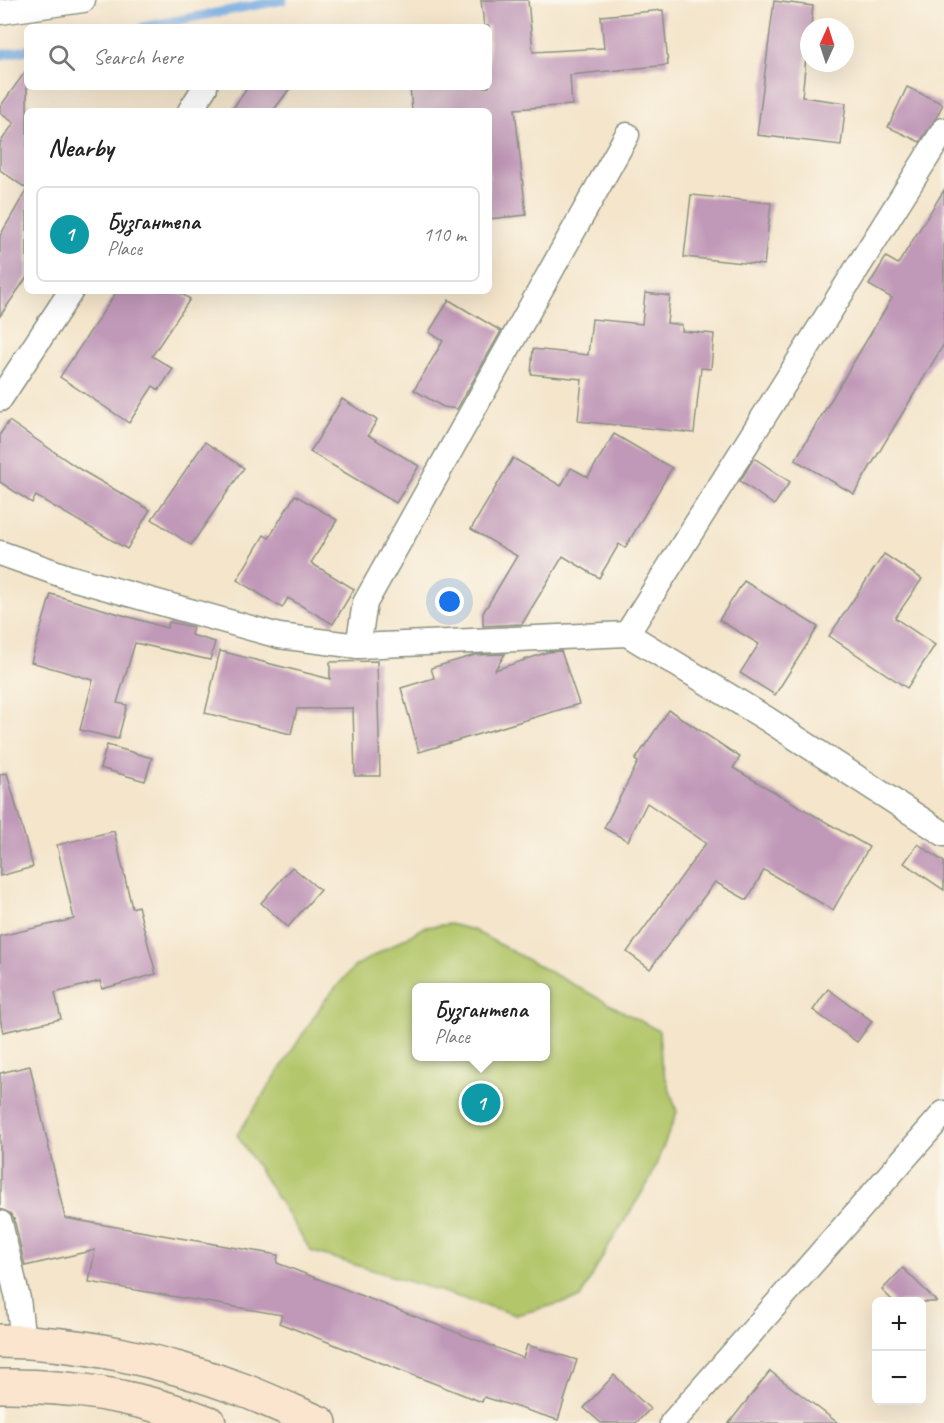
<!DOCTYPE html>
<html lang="en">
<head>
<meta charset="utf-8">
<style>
  :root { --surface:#fff; --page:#f6f6f6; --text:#222; --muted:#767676; --line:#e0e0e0; --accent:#c8321e }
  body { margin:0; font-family:Caveat,sans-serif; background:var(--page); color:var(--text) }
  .controls { position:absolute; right:18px; bottom:18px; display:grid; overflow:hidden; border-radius:9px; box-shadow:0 6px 24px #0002 }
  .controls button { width:54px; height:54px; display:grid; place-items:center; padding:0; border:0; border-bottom:2px solid var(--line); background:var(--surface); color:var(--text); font:30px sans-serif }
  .compass { position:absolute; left:800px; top:18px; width:54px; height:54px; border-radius:50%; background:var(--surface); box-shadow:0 6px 24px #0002; rotate:3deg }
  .you { position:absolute; left:450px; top:602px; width:21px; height:21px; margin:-15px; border:4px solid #fff; border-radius:50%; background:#1a73e8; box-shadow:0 0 0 9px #1a73e833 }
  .badge { display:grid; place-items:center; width:39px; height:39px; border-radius:50%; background:var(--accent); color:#fff; font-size:20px; font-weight:700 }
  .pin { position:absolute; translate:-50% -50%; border:3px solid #fff; box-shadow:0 2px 6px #0006 }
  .popup { position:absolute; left:412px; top:983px; width:138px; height:78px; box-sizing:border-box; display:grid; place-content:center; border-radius:9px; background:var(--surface); filter:drop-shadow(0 2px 4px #0005); font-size:20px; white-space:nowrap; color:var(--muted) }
  .popup b { font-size:22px; color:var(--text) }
  .popup::after { content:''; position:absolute; left:50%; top:100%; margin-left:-12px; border:12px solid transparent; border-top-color:var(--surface) }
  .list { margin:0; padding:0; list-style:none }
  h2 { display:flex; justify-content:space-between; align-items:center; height:78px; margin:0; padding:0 24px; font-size:26px }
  h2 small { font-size:20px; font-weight:400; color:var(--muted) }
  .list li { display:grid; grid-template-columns:39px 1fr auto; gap:18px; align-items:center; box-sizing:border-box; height:96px; margin:0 12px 12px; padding:0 12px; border:2px solid var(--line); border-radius:9px }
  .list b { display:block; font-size:22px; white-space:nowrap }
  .list p { margin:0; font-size:20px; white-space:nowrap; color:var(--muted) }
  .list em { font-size:20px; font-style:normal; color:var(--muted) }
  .icon { flex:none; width:33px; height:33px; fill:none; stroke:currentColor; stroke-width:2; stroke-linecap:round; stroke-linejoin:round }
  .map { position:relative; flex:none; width:944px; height:1423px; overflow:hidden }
  .search { position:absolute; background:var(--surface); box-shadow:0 6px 24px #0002; left:24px; top:24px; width:468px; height:66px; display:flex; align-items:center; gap:15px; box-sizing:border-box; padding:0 21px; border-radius:9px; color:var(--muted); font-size:22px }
  .panel { position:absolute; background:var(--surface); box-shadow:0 6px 24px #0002; left:24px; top:108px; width:468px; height:186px; border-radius:9px }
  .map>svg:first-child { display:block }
</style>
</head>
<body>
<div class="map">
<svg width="944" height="1423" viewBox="0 0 944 1423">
  <rect width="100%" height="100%" fill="#fbf7ec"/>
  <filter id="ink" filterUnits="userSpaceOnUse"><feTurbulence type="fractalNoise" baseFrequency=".0167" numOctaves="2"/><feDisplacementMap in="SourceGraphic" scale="12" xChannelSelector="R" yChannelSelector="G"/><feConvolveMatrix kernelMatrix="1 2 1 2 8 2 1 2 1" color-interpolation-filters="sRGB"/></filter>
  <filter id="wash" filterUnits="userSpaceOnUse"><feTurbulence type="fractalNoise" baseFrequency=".008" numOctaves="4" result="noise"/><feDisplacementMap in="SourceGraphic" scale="24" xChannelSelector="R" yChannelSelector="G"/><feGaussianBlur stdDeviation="1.35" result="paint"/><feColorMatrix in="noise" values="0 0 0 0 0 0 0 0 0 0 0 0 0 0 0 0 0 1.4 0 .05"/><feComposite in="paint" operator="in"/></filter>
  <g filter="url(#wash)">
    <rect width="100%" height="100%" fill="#f4e5cb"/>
    <path fill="#b3c66a" stroke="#69824f" stroke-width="1.5" fill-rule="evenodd" d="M450,924L473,930L659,1031L661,1063L677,1112L650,1180L608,1247L580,1298L516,1315L311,1251L237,1135L325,1000L355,966L425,927ZM416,988H546V1056H416Z"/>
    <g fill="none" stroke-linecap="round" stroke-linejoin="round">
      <g stroke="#73a9e1" stroke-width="9">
        <polyline points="143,27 283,0"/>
        <polyline points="0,55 27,50"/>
      </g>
    </g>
    <g id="blocks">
      <g fill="#c098b8">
        <polygon points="481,0 528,0 533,52 604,48 601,16 663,10 668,65 570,75 572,105 515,109 526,215 489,219 489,111 412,111 410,87 489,87 489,26 484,26"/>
        <polygon points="774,1 813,6 811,27 809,27 802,97 846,103 841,145 757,135"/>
        <polygon points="27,69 27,277 0,316 0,236 27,189 0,170 0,143 14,123 0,113 0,107"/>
        <polygon points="248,87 291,87 273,111 231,111"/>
        <polygon points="907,87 943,104 936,118 920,142 888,127"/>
        <polygon points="944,190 944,344 854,494 795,460 892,298 869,285 886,257 898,264"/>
        <polygon points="691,195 771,203 764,265 684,257"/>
        <polygon points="117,291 177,291 190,299 152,356 173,369 159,390 153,386 129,423 60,377"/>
        <polygon points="645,293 670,296 667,323 682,325 682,331 714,334 711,369 701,368 694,433 578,421 582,379 531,374 533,349 588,355 592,319 642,324"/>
        <polygon points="449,300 501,331 457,409 443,407 414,390 443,341 429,332"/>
        <polygon points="342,399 377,420 368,435 419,466 396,503 310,452"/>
        <polygon points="9,421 81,470 150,510 127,549 36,496 32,503 0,482 0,434"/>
        <polygon points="614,434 672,468 625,548 619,544 599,578 563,556 522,624 483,626 483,613 517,556 471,529 513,458 561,486 571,468 588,477"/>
        <polygon points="205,442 244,468 191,545 152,519"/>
        <polygon points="754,458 790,482 774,505 740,481"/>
        <polygon points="295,495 337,520 311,563 354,589 333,624 288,598 282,608 237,580 264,535 269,538"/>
        <polygon points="884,554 922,579 895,618 935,645 907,688 829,636"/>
        <polygon points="744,581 818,627 775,695 740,673 759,644 719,620"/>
        <polygon points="51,594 167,628 169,622 193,627 191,635 215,642 210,660 135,643 117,703 127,705 118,739 80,730 93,680 31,662"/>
        <polygon points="220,651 330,679 330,662 377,661 380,776 355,776 353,708 297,709 291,734 205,713"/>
        <polygon points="561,651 579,704 419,752 401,688 434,678 431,668 475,655 505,654 495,670 548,652"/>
        <polygon points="669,710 740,757 733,768 869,847 833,910 764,870 747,900 715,882 650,969 627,952 706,843 647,803 628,841 604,828 638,762 635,760"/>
        <polygon points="107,745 152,758 145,781 100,768"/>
        <polygon points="7,773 33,867 0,876 0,774"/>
        <polygon points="114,831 132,908 138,906 156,974 102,989 100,981 55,993 61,1019 3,1032 0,1018 0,936 74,919 57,845"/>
        <polygon points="918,844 944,862 944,890 904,863"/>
        <polygon points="292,867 320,890 288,927 261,903"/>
        <polygon points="828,989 872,1021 857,1042 813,1010"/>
        <polygon points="30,1066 65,1218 278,1255 277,1263 523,1358 527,1345 577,1360 558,1420 484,1397 482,1402 279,1323 282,1315 89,1282 95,1250 25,1266 14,1219 10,1213 0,1209 0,1073"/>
        <polygon points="903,1268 937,1302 894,1302 882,1290"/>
        <polygon points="770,1371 838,1423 729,1423"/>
        <polygon points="614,1375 650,1409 636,1423 601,1423 584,1408"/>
      </g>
    </g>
  </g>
  <g filter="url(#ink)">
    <use href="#blocks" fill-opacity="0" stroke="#8a9180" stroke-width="1.5"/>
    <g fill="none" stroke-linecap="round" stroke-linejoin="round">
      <g stroke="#8a9180" stroke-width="27">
        <g id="minor">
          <polyline points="0,12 83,0"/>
          <polyline points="190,111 205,87"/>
          <polyline points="0,399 71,291"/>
          <polyline points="0,553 68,577 279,636 358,646 627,634 767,719 944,834"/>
          <polyline points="627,634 944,130"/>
          <polyline points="358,646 365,603 627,135"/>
          <polyline points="0,1223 18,1299 23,1341"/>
          <polyline points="672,1423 944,1113"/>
        </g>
      </g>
      <g stroke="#8a9180" stroke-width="36">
        <g id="secondary">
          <path d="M0,1341C83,1342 165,1361 243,1390C269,1400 294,1412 320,1423"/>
          <path d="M0,1386C71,1385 143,1397 209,1423"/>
        </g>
      </g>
      <use href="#minor" stroke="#fff" stroke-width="24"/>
      <use href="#secondary" stroke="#fbe5cf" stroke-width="33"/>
    </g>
  </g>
</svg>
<div class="controls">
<button>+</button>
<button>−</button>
</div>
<svg class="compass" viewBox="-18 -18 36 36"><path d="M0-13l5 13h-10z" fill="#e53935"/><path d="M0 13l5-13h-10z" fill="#767676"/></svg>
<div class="you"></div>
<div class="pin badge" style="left:481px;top:1103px;background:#0f9aa8">1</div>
<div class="popup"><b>Бузгантепа</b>Place</div>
<div class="search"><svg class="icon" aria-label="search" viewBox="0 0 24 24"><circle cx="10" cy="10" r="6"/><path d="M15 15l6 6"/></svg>Search here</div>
<section class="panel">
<h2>Nearby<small></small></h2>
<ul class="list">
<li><span class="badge" style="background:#0f9aa8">1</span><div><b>Бузгантепа</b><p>Place</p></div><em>110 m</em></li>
</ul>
</section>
</div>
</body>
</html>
